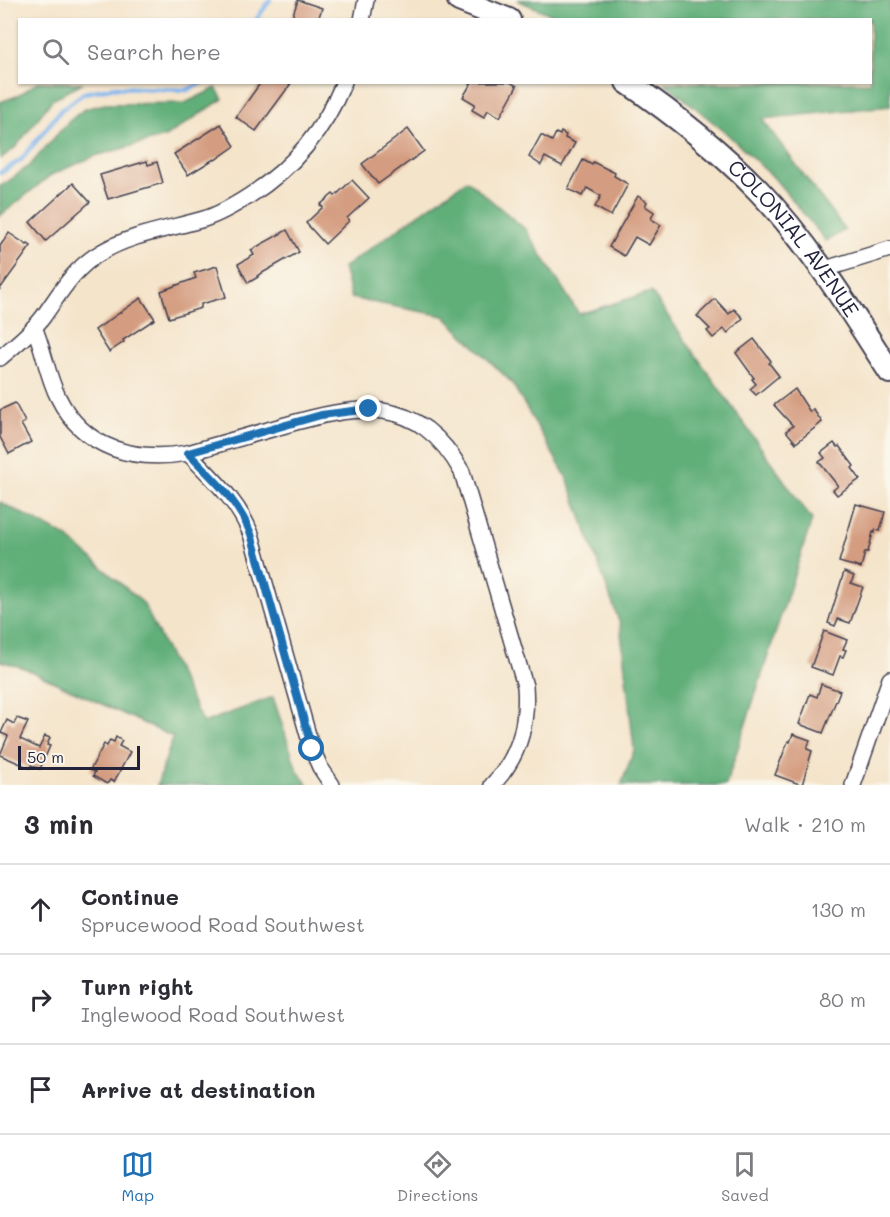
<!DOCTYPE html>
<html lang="en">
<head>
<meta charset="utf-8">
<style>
  :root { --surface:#fff; --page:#f2f2f3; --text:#2b2b33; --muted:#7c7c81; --line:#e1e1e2; --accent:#1f6fb2 }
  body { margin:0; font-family:Mali,sans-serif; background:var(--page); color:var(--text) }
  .scale { position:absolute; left:18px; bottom:15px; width:122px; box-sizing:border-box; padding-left:6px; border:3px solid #22223b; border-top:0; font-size:16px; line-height:21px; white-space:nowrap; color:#22223b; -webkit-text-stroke:4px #fbf7ec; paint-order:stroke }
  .stop { position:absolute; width:18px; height:18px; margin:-14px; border:4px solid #1f6fb2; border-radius:50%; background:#fff }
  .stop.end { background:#1f6fb2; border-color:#fff; box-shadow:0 2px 6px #0008 }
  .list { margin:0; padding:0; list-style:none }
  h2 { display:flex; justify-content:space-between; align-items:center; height:78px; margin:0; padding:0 24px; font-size:26px }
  h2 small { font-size:20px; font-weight:400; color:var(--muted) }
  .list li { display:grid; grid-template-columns:39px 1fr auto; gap:18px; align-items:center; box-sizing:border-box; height:90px; padding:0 24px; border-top:2px solid var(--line) }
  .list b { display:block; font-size:22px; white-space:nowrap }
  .list p { margin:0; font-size:20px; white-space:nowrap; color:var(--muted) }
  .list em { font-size:20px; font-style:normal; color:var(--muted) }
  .icon { flex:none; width:33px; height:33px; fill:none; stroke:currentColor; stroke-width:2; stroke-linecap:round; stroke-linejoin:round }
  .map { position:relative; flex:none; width:890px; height:785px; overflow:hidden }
  .search { position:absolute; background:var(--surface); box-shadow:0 2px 4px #0004; left:18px; right:18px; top:18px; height:66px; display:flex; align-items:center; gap:15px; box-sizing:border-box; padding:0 21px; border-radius:0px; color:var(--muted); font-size:22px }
  .sheet { height:348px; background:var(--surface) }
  nav { display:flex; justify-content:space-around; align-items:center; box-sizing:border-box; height:84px; border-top:2px solid var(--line); background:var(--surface); font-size:16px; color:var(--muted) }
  nav a { display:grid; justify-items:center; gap:3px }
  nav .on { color:var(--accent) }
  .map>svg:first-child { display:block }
</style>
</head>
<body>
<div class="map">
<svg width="890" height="785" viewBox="0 0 890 785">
  <rect width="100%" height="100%" fill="#fbf7ec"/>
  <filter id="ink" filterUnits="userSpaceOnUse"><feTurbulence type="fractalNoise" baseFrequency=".0167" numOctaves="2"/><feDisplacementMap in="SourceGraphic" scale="12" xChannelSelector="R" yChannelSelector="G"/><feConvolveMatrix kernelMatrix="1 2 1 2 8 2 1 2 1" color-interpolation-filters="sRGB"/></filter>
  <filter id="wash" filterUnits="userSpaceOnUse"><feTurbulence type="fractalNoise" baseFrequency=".008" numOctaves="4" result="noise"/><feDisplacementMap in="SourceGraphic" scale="24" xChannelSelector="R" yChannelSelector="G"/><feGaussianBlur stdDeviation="1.35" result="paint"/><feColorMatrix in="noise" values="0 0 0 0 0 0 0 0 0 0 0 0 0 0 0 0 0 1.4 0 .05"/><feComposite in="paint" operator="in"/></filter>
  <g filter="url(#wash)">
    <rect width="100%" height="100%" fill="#f4e4ca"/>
    <g fill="#61af79" stroke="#42685a" stroke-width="1.5">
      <polygon points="517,0 890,0 890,106 762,119 845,230 826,241 774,178 725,132 665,83 870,82 870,20 562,19"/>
      <polygon points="38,82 82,83 52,100 16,147 0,159 0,102 17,96"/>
      <polygon points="216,88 223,99 165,137 95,156 51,175 0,216 0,185 7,182 30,165 68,122 84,109 105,104 185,103"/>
      <polygon points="467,180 525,229 579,314 651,292 812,520 726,785 621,785 634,750 620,624 567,478 512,383 444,316 351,298 343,268"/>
      <polygon points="0,502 67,537 143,603 203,723 273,697 297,770 308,785 157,785 173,737 24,668 0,661"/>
    </g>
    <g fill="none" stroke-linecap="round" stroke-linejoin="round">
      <g stroke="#7fb5ee" stroke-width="4.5">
        <polyline points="256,20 270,0"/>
        <polyline points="0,173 21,160 61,110 84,93 115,87 187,90 204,82"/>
      </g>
    </g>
    <g id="blocks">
      <g fill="#d49c80">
        <polygon points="298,0 322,8 318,20 291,20"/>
        <polygon points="261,82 292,82 256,131 236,117"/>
        <polygon points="472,82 510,82 517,86 500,117 488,110 484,117 472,110 475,104 463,97"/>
        <polygon points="221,124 235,146 215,160 214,159 188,175 174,154"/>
        <polygon points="408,129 424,151 378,184 362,164"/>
        <polygon points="561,132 566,135 565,138 575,143 562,166 545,157 541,165 529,157 541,135 552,141 556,133 560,135"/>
        <polygon points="583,160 592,165 593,162 615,173 614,176 628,184 611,216 595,207 601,196 587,188 582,196 568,189"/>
        <polygon points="147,161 148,165 157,162 163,183 108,199 100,175"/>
        <polygon points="352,180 369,198 347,218 349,221 325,244 306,223 323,207 320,205 333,194 335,196"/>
        <polygon points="73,183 90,202 46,241 30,222"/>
        <polygon points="638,196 647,202 645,206 654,212 651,219 661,225 649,245 635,237 624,256 609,247"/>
        <polygon points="287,230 299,252 257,276 258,277 248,283 238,264 254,255 251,250"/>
        <polygon points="9,233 27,245 28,244 31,246 0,289 0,246"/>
        <polygon points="217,266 226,297 201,304 201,308 169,318 161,291 196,278 194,273"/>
        <polygon points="141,298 155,319 123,340 124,342 109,352 95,330"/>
        <polygon points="715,299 729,314 734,309 743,318 728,333 724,329 713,338 707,331 710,329 697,316"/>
        <polygon points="754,339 771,361 769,363 779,376 756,395 750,389 756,384 752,379 754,378 736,353"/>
        <polygon points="795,389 810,412 813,409 822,422 796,443 786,431 793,426 774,405"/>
        <polygon points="15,403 25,422 21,424 31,442 9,454 0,437 0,410"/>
        <polygon points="834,443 837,447 839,446 854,466 852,468 860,479 837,495 833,490 838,486 819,462 825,458 821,453"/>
        <polygon points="856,504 885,512 880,531 875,530 875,533 873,532 868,552 865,552 861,568 839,562"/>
        <polygon points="844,572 854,576 851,583 863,587 850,623 838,619 835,626 828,623"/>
        <polygon points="824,631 847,640 843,649 846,650 843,657 840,656 833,675 811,667"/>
        <polygon points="821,684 840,691 823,733 799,724 810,694 817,697"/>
        <polygon points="17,718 28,722 20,739 39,748 45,736 50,738 47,745 50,746 40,769 31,765 30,768 0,755 8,736 1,733 7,720 14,724"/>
        <polygon points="793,734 810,740 807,749 812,751 802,785 775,775 788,741 790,742"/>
        <polygon points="116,737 122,741 119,746 130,752 114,782 110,780 107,784 93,776 95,772 90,770 104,744 107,746 110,740 114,742"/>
      </g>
    </g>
  </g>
  <g filter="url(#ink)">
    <use href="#blocks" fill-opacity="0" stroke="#423f50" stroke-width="1.5"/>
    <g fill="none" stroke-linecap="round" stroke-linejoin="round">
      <g stroke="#423f50" stroke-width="18">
        <g id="street">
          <polyline points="362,20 366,0"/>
          <polyline points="822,270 890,249"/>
          <path d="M34,327C44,350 47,375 58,397C84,450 135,462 188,453C220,444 251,435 282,426C357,404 418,393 462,472L525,686C528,724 519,758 492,785"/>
          <path d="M0,358C15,345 31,333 43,317C60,293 74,268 100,253C131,234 170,229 204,219C220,214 235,205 249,196C293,168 324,131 344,82"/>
          <path d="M188,453C214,480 237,500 251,534L312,749L320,767L332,785"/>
          <polyline points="853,785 890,679"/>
        </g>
      </g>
      <g stroke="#423f50" stroke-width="26">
        <g id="secondary">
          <polyline points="459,0 509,20"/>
          <path id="s1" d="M627,82C674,114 718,149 758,190C810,244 850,310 890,372"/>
        </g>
      </g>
      <use href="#street" stroke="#fff" stroke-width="15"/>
      <use href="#secondary" stroke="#fff" stroke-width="22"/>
    </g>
  </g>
  <g fill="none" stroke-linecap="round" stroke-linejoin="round" filter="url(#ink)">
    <path stroke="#1f6fb2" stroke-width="8" d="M312,749L251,534C237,499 214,480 188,453L321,415L369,409"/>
  </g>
  <g text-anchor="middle" stroke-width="4.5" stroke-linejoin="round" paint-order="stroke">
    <g font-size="21" fill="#22223b" stroke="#fbf7ec">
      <text dy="7" stroke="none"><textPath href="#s1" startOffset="230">COLONIAL AVENUE</textPath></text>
    </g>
  </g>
</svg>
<div class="scale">50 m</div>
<div class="stop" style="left:312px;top:749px"></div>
<div class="stop end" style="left:369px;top:409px"></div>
<div class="search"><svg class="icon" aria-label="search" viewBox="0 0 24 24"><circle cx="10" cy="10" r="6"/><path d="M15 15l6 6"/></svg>Search here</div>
</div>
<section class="sheet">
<h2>3 min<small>Walk · 210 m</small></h2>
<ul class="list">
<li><svg class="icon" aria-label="ahead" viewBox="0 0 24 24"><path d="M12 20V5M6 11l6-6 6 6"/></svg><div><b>Continue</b><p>Sprucewood Road Southwest</p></div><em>130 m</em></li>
<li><svg class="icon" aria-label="right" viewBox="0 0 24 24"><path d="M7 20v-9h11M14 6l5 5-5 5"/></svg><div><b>Turn right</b><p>Inglewood Road Southwest</p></div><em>80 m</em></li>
<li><svg class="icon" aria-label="arrive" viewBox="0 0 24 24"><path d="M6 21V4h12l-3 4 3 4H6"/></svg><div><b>Arrive at destination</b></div></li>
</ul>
</section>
<nav>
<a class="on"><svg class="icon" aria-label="map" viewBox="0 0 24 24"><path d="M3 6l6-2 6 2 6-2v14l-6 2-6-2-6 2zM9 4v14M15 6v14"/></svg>Map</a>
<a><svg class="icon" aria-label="directions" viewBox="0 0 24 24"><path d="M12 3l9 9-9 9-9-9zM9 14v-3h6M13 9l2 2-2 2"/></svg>Directions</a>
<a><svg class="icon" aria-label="saved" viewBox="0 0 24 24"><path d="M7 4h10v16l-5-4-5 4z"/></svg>Saved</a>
</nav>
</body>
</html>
